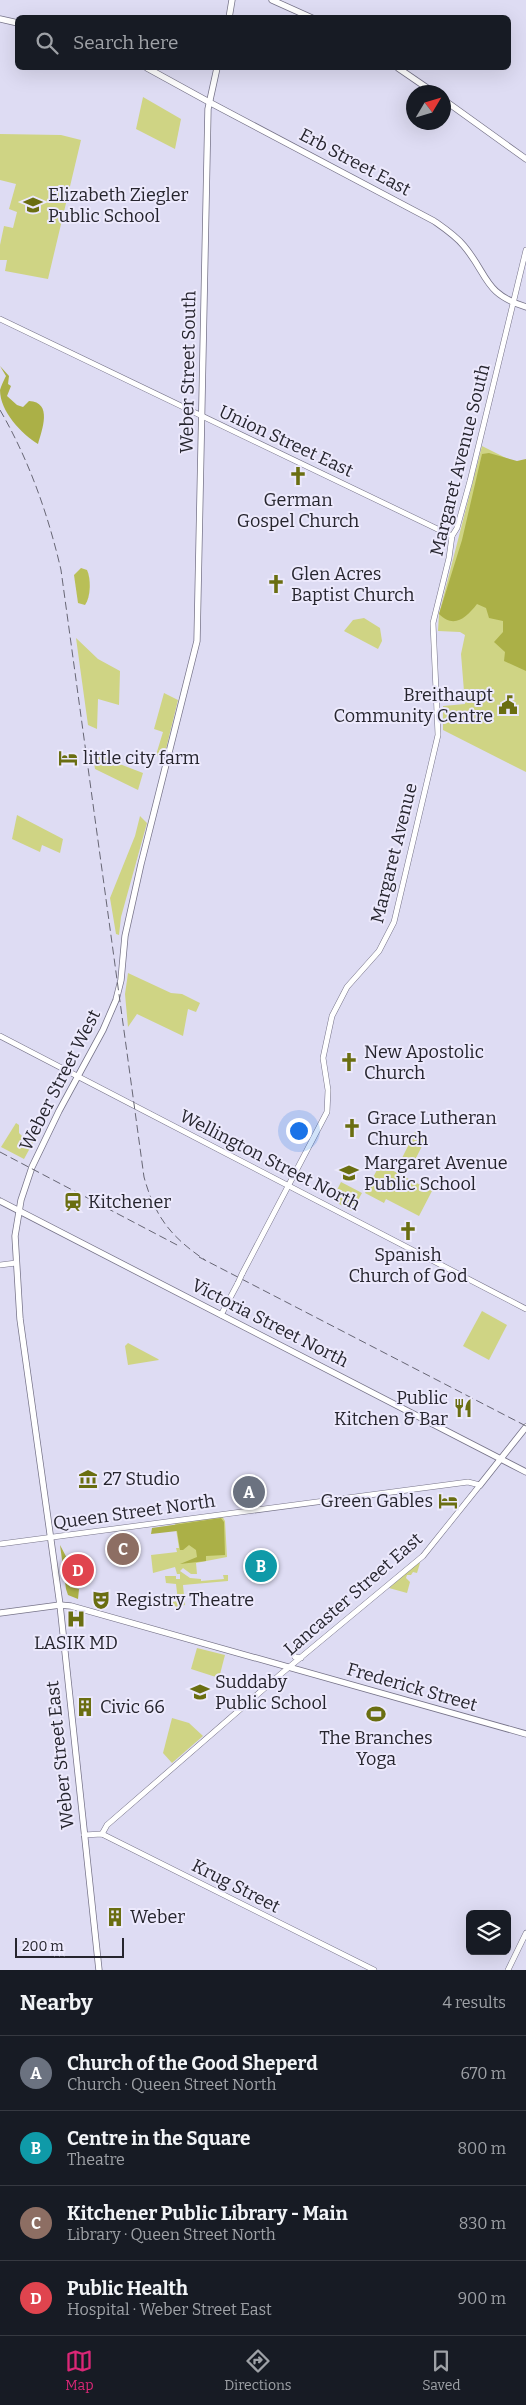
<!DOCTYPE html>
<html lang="en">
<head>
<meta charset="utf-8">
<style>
  :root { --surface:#171b24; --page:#20242c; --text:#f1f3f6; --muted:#9ea1a6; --line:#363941; --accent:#db2777 }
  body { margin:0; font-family:Bitter,serif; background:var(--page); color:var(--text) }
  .controls { position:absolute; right:15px; bottom:15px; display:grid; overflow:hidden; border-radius:8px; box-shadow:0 5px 20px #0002 }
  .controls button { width:45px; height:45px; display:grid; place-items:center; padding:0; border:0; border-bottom:1px solid var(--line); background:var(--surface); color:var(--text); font:25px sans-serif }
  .compass { position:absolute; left:406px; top:85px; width:45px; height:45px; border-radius:50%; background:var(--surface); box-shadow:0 5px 20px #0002; rotate:52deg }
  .scale { position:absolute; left:15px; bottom:12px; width:109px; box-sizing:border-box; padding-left:5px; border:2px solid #26252e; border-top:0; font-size:14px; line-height:18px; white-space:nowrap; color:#26252e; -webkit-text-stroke:4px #ece9fc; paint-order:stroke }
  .you { position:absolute; left:298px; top:1130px; width:18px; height:18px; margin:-12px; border:4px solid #fff; border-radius:50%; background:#1a73e8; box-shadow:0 0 0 8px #1a73e833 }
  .badge { display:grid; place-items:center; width:32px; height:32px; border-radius:50%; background:var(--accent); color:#fff; font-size:16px; font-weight:700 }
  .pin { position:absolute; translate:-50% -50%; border:2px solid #fff; box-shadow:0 1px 5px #0006 }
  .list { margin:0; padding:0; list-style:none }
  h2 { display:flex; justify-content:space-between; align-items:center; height:65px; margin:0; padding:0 20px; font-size:21px }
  h2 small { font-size:16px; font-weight:400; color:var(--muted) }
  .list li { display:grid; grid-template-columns:32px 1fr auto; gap:15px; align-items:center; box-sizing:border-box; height:75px; padding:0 20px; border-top:1px solid var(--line) }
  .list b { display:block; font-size:19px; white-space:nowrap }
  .list p { margin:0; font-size:16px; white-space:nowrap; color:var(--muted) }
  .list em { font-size:16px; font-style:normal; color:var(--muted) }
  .icon { flex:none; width:28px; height:28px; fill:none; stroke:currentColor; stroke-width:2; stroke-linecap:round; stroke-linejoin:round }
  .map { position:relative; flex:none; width:526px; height:1970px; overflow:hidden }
  .search { position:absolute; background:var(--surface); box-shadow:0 5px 20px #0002; left:15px; right:15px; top:15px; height:55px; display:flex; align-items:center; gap:12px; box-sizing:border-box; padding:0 18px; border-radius:8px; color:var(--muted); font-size:19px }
  .sheet { height:365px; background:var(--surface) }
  nav { display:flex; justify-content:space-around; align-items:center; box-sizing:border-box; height:70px; border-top:1px solid var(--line); background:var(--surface); font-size:14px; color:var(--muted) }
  nav a { display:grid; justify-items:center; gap:2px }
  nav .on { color:var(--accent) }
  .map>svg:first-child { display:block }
</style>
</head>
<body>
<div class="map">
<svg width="526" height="1970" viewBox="0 0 526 1970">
  <rect width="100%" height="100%" fill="#dedcf3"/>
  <g fill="#cfd484">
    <polygon points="143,97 181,119 175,149 136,129"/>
    <polygon points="0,134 61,135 81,140 48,279 5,271 7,260 0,260 0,245 4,226 13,228 17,212 9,209 16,184 0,180"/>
    <polygon points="482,446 526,468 526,772 443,730 443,706 465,704 461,654 465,635 460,632 438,631 439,614"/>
    <polygon points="364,618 380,628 382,641 378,649 344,631 353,620"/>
    <polygon points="76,638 98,659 120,671 119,705 98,699 97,729 88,725"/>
    <polygon points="164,693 178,700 165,753 160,757 156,755 163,732 154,729"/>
    <polygon points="92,751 107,758 106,761 115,766 117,763 143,773 138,790 95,769"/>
    <polygon points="17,815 63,839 60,853 42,845 40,852 12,839"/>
    <polygon points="140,816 147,823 121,917 119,935 116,934 110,898 135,836"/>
    <polygon points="128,973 171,993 182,994 200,1003 196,1012 188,1009 183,1036 137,1014 128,1027 125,994"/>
    <polygon points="16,1123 19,1125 19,1133 25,1139 33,1136 38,1126 41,1128 24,1159 1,1147"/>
    <polygon points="415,1132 426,1138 411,1168 400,1162"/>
    <polygon points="380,1164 432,1191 419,1216 386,1199 384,1203 365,1193"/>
    <polygon points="341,1182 362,1193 352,1211 332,1200"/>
    <polygon points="482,1311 507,1325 489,1360 463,1346"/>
    <polygon points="128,1343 158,1359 159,1360 128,1365 125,1346"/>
    <polygon points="222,1516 225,1521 227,1557 196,1563 197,1574 191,1574 183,1568 180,1571 190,1578 201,1579 201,1581 224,1579 223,1575 228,1575 228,1581 183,1585 185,1605 177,1607 173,1605 172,1602 178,1601 176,1584 166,1583 165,1576 176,1576 176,1579 180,1579 180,1574 177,1574 175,1567 153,1573 151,1555 177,1552 176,1548 179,1548 175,1523"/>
    <polygon points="418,1563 420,1563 417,1573 413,1572 411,1575 407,1575 406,1578 410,1582 407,1593 389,1588"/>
    <polygon points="197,1648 225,1655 219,1678 191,1669"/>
    <polygon points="172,1718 189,1723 203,1736 172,1763 163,1753"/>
  </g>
  <g fill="#abb047">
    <path d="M0,366L9,376L8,384L11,386L7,396L17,405L23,407L29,401C53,402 42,430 38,444C22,434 0,412 0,390C1,386 4,380 6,376Z"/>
    <path d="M489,453L517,461L526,459V671L504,661L505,652L494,642L503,632V621L489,618L486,608L477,604C466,618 454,629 439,614L462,540L482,454Z"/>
    <polygon points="221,1518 224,1522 225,1555 206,1556 206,1561 180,1564 197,1557 196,1550 189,1545 183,1550 180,1550 177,1531 151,1534 152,1528"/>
    <polygon points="60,1545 70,1564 68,1582 70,1587 79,1589 78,1599 68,1595 66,1589"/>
  </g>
  <path fill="#b9bf57" d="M81,568L87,570C91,578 91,597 85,605L78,603L74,575Z"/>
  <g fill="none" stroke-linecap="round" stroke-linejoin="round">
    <g stroke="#777489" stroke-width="6">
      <g id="tertiary">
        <polyline points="0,319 452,536"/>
        <polyline points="0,1036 526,1309"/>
        <polyline points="0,1265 16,1263"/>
        <polyline points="242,1274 327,1112 328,1090 323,1058 332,1016 347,987 379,951 394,922 438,735 433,623 449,558 452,536 457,528 470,481 526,250"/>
        <polyline points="221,1315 238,1283"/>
        <polyline points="0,1544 468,1482 480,1485 423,1556 282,1673 107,1825 102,1834"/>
        <polyline points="293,1654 295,1657 301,1658"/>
        <polyline points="84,1835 102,1834 374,1970"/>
        <polyline points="508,1970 526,1933"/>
      </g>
    </g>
    <g stroke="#777489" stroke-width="7">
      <g id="secondary">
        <polyline points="272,0 312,18"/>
        <polyline points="229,18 232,0"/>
        <polyline points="0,19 18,23"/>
        <path d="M147,68L209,102L434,221C444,228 456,236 464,246C489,276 483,293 526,307"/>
        <polyline points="398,68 433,92"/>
        <polyline points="444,100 526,159"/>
        <polyline points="0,1201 526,1472"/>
        <polyline points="480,1485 526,1427"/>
        <polyline points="0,1613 60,1605 71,1606 526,1734"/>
        <polyline points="99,1970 60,1605 20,1319 15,1236 21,1200 32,1167 59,1111 103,1030 116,1000 121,980 125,936 141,864 197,641 208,109 217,68"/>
      </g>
    </g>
    <use href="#tertiary" stroke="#fff" stroke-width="5"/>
    <use href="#secondary" stroke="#fff" stroke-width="5.5"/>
    <g stroke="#676674" stroke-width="1" stroke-dasharray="8 4" stroke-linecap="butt">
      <path d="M0,410C29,460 48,514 61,570L144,1177C155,1217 171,1237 205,1260"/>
      <polyline points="0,1152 179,1246"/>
      <polyline points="199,1257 526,1426"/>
    </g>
    <g stroke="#777489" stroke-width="6" stroke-linecap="butt">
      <polyline id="tertiary-bridge" points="238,1283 242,1274"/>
    </g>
    <use href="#tertiary-bridge" stroke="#fff" stroke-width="5"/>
  </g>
  <defs>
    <g id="school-bare" transform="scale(1.5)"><path d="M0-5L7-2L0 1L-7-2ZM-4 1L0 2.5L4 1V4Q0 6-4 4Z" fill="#6a6e11" stroke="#ece9fc" stroke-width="2.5" paint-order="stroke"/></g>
    <g id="church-bare" transform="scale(1.5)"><path d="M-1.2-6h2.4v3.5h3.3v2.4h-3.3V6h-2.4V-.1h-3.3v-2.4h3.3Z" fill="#6a6e11" stroke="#ece9fc" stroke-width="2.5" paint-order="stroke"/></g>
    <g id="civic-bare" transform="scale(1.5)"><path d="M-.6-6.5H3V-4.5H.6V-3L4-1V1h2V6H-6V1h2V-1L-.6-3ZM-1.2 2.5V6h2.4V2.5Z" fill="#6a6e11" stroke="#ece9fc" stroke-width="2.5" paint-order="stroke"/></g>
    <g id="hotel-bare" transform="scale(1.5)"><path d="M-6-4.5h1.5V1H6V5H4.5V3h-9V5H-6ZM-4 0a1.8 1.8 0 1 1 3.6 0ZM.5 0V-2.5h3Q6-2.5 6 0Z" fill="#6a6e11" stroke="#ece9fc" stroke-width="2.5" paint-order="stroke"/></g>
    <g id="station-bare" transform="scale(1.5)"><path d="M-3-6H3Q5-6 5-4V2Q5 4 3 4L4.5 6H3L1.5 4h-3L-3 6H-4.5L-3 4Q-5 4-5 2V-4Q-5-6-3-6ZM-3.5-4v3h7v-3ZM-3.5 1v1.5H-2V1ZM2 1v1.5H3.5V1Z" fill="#6a6e11" stroke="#ece9fc" stroke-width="2.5" paint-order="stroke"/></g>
    <g id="restaurant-bare" transform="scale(1.5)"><path d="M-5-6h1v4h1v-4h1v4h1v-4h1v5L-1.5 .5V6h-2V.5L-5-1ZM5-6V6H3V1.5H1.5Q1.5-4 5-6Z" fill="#6a6e11" stroke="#ece9fc" stroke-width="2.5" paint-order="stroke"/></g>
    <g id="museum-bare" transform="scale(1.5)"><path d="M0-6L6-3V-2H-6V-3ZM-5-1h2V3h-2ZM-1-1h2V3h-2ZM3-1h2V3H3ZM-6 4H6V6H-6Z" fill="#6a6e11" stroke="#ece9fc" stroke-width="2.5" paint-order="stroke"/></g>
    <g id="theatre-bare" transform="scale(1.5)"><path d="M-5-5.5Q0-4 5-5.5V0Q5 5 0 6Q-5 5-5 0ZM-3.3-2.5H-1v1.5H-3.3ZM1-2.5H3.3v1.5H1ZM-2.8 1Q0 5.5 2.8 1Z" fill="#6a6e11" stroke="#ece9fc" stroke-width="2.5" paint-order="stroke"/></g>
    <g id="hospital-bare" transform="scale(1.5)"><path d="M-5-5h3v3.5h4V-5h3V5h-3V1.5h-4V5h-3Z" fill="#6a6e11" stroke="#ece9fc" stroke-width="2.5" paint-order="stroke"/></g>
    <g id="building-bare" transform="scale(1.5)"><path d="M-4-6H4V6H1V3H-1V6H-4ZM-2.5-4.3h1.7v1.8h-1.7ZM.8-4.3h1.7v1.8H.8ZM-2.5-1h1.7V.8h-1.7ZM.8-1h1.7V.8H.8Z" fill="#6a6e11" stroke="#ece9fc" stroke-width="2.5" paint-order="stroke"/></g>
    <g id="stadium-bare" transform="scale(1.5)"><path d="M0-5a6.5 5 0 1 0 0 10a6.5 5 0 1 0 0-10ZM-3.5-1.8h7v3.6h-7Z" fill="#6a6e11" stroke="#ece9fc" stroke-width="2.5" paint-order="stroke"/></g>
  </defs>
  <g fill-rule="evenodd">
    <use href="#school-bare" x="33" y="205"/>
    <use href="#church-bare" x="298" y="476"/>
    <use href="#church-bare" x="276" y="584"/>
    <use href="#civic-bare" x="508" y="705"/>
    <use href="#hotel-bare" x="68" y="758"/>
    <use href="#church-bare" x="349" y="1062"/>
    <use href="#church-bare" x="352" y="1128"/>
    <use href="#school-bare" x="349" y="1173"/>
    <use href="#station-bare" x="73" y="1202"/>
    <use href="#church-bare" x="408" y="1231"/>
    <use href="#restaurant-bare" x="463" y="1408"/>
    <use href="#museum-bare" x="88" y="1479"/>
    <use href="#hotel-bare" x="448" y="1501"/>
    <use href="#theatre-bare" x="101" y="1600"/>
    <use href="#hospital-bare" x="76" y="1619"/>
    <use href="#school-bare" x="200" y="1692"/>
    <use href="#building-bare" x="85" y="1707"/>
    <use href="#stadium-bare" x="376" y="1714"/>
    <use href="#building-bare" x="115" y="1917"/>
  </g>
  <g text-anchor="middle" stroke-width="4" stroke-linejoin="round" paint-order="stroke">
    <g font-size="18" fill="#26252e" stroke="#ece9fc">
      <text transform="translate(355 162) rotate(28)" y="6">Erb Street East</text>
      <text transform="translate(188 372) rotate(-89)" y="6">Weber Street South</text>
      <text transform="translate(286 441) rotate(25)" y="6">Union Street East</text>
      <text transform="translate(460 460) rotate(-76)" y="6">Margaret Avenue South</text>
      <text transform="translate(394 853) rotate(-76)" y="6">Margaret Avenue</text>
      <text transform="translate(60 1080) rotate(-63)" y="6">Weber Street West</text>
      <text transform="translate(270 1160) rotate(27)" y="6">Wellington Street North</text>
      <text transform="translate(270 1323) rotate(27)" y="6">Victoria Street North</text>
      <text transform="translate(134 1512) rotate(-8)" y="6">Queen Street North</text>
      <text transform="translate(353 1594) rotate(-41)" y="6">Lancaster Street East</text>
      <text transform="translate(412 1687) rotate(16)" y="6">Frederick Street</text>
      <text transform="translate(60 1755) rotate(-96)" y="6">Weber Street East</text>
      <text transform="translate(236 1886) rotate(27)" y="6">Krug Street</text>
    </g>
    <g font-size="18" fill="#26252e" stroke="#ece9fc" text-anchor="start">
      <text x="48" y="201">Elizabeth Ziegler<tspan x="48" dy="21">Public School</tspan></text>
      <text x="298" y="506" text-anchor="middle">German<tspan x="298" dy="21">Gospel Church</tspan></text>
      <text x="291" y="580">Glen Acres<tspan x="291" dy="21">Baptist Church</tspan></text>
      <text x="493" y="701" text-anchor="end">Breithaupt<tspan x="493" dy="21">Community Centre</tspan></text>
      <text x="83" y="764">little city farm</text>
      <text x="364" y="1058">New Apostolic<tspan x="364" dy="21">Church</tspan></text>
      <text x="367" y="1124">Grace Lutheran<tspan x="367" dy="21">Church</tspan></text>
      <text x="364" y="1169">Margaret Avenue<tspan x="364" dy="21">Public School</tspan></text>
      <text x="88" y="1208">Kitchener</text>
      <text x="408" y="1261" text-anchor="middle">Spanish<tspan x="408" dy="21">Church of God</tspan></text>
      <text x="448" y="1404" text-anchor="end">Public<tspan x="448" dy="21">Kitchen &amp; Bar</tspan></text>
      <text x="103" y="1485">27 Studio</text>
      <text x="433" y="1507" text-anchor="end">Green Gables</text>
      <text x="116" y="1606">Registry Theatre</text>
      <text x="76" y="1649" text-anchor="middle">LASIK MD</text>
      <text x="215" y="1688">Suddaby<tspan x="215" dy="21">Public School</tspan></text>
      <text x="100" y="1713">Civic 66</text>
      <text x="376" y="1744" text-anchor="middle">The Branches<tspan x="376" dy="21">Yoga</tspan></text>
      <text x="130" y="1923">Weber</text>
    </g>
  </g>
</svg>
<div class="controls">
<button><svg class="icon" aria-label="layers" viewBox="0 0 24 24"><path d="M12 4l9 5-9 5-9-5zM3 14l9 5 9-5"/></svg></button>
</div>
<svg class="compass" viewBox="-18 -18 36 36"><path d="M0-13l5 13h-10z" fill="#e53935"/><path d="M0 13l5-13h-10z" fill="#9ea1a6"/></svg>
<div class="scale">200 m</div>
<div class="you"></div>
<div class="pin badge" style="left:249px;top:1492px;background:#6b7280">A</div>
<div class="pin badge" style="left:261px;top:1566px;background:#0f9aa8">B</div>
<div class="pin badge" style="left:123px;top:1549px;background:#8d6e63">C</div>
<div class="pin badge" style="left:78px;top:1570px;background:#e0444e">D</div>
<div class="search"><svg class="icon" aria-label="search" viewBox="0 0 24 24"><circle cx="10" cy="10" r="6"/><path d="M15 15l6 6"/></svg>Search here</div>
</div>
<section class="sheet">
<h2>Nearby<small>4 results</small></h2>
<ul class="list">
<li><span class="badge" style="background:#6b7280">A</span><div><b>Church of the Good Sheperd</b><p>Church · Queen Street North</p></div><em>670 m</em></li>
<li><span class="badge" style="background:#0f9aa8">B</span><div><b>Centre in the Square</b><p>Theatre</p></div><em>800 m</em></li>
<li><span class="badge" style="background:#8d6e63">C</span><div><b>Kitchener Public Library - Main</b><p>Library · Queen Street North</p></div><em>830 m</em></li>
<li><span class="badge" style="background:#e0444e">D</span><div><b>Public Health</b><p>Hospital · Weber Street East</p></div><em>900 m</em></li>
</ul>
</section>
<nav>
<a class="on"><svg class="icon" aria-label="map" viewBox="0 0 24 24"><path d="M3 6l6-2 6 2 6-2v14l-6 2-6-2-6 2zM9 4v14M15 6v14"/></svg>Map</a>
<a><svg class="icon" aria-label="directions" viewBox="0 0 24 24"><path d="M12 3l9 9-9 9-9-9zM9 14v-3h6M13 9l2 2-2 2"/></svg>Directions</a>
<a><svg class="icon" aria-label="saved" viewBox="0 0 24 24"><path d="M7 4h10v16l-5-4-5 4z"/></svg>Saved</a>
</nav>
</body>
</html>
